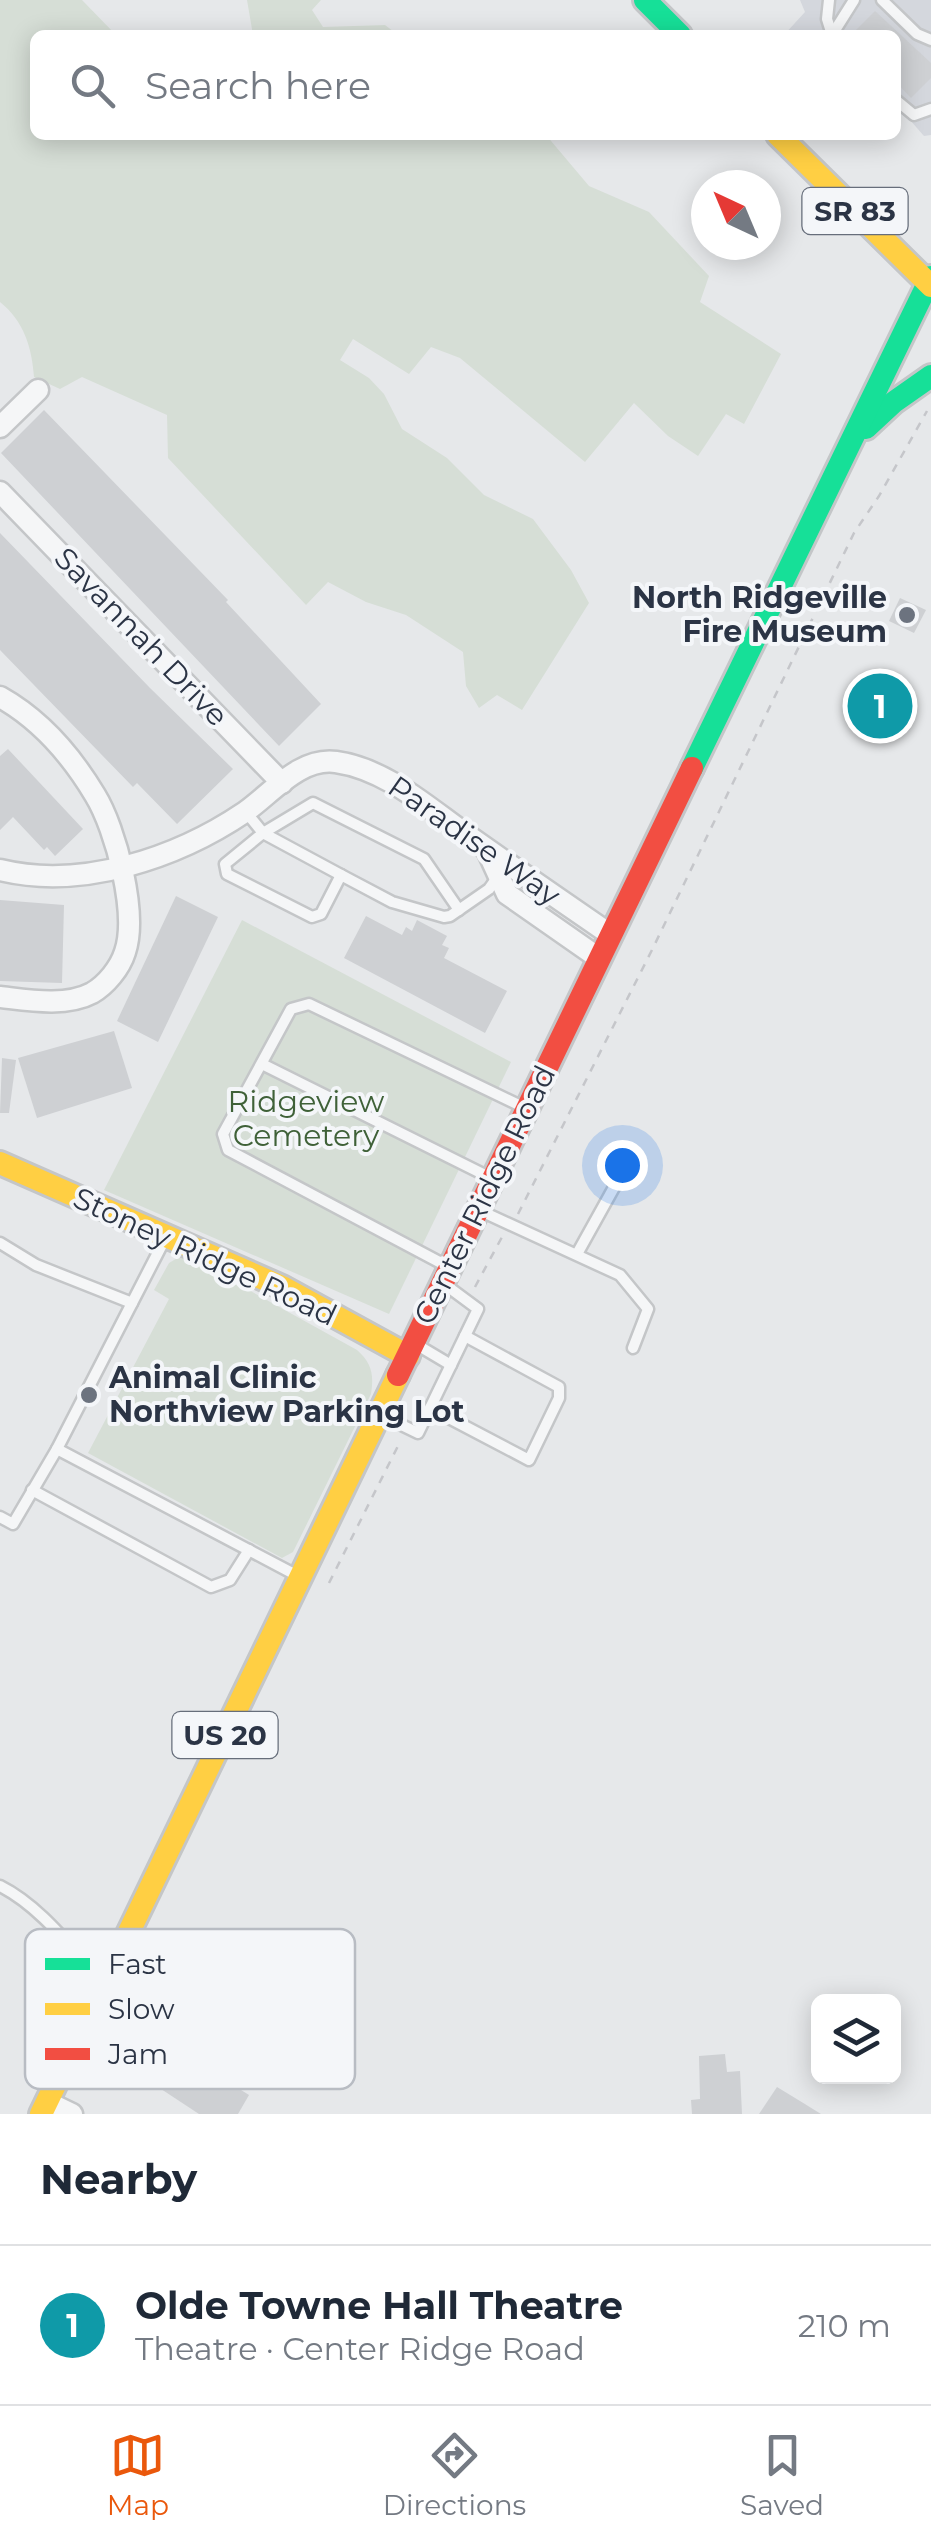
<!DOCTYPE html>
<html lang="en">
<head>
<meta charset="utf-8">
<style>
  :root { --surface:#fff; --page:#f6f6f7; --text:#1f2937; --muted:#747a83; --line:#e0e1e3; --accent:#ea580c }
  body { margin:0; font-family:Montserrat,sans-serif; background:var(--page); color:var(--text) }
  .controls { position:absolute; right:30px; bottom:30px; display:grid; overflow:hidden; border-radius:15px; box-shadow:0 5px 25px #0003 }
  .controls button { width:90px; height:90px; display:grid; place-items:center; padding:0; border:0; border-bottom:2px solid var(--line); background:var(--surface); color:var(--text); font:50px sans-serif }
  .compass { position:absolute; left:691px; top:170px; width:90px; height:90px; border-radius:50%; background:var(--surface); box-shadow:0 5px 25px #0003; rotate:316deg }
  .you { position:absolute; left:622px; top:1165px; width:35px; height:35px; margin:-25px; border:8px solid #fff; border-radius:50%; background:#1a73e8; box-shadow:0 0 0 15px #1a73e833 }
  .badge { display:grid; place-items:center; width:65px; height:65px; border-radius:50%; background:var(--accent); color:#fff; font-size:32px; font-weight:700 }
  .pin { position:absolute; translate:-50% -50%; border:5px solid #fff; box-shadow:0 2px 10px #0006 }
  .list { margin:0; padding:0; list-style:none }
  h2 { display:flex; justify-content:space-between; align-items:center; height:130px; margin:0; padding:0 40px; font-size:42px }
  h2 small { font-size:32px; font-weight:400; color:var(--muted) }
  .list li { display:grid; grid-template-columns:65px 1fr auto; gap:30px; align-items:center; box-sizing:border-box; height:160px; padding:0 40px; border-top:2px solid var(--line) }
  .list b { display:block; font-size:38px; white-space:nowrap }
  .list p { margin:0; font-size:32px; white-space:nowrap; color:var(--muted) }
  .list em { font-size:32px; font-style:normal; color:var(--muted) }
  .icon { flex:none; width:55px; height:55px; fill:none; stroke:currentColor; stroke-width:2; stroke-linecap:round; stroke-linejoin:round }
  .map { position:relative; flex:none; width:931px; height:2114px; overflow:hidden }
  .search { position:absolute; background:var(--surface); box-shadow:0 5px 25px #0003; left:30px; right:30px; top:30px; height:110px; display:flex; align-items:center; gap:25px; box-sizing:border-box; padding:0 35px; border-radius:15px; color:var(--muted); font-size:38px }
  .sheet { height:290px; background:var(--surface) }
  nav { display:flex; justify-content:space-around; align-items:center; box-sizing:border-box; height:140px; border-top:2px solid var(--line); background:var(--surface); font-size:28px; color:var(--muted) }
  nav a { display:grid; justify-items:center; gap:5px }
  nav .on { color:var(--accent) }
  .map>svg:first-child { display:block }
</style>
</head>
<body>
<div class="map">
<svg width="931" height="2114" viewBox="0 0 931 2114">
  <rect width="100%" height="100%" fill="#e6e8ea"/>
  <polygon fill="#d4d7dd" points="800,0 931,0 931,135 924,136 896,104 896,35 784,35 805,12"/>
  <g fill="#d6ded6">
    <path d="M0,0H82L116,35H35V135H546L589,186L649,212L709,276L700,302L781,354L744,424L726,414L698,456L668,436L634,403L585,462L460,358L431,347L409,374L353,339L340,360L369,378L384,394L402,429L447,458L484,495L533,519L571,570L589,603L522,710L497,695L479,708L466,686L463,652L406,615L366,602L328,582L306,605L168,458L167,415L82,377L60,389L34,377C32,348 24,321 0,302Z"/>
    <polygon points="247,0 321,0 312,10 323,27 385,25 398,35 253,35"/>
    <polygon points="242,920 511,1062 389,1314 104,1190"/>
    <path d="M184,1254L195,1257L225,1281L247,1289L357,1350C372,1363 374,1375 371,1394L293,1552L282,1558L88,1453L169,1299L154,1290L169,1263Z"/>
  </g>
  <g fill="#ced0d3">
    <polygon points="875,11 931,63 931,78 911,98 896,82 896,35 851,35"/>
    <polygon points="44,410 228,600 226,602 321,704 279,746 1,453"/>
    <polygon points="0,533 150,688 233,769 177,824 137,783 133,787 0,650"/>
    <polygon points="900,598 926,610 914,633 889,621"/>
    <polygon points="862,675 910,700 894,733 846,709 854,684 857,685"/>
    <polygon points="8,749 83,829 55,856 47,847 44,850 13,817 0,830 0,756"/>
    <polygon points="176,896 218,917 158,1042 117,1021"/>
    <polygon points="0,900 64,905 62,983 0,981"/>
    <polygon points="366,916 402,935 406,927 412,931 417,920 447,936 442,945 449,948 444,958 507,991 485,1033 344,958"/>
    <polygon points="114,1031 132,1088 37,1118 18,1058"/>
    <polygon points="2,1058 16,1060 9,1113 0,1113"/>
    <polygon points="180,2052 249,2095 238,2114 199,2114 158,2087 163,2075"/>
    <polygon points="725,2054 727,2072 740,2071 742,2114 692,2114 691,2100 700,2099 699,2056"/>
    <polygon points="777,2087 800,2101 821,2114 759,2114"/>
  </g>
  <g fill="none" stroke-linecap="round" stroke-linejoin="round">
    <g stroke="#c4c6c8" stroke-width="15">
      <g id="lane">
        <polyline points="829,0 827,19 832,35"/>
        <polyline points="882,0 917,34 931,40"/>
        <polyline points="832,35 854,0"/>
        <polyline points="896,100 914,115 931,109"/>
        <polyline points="246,812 263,833 341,875 392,902 444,917 450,916 489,889 499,875"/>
        <polyline points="341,875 321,914 312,917 227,874 225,864 263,833 313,803 424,859 459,910"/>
        <polyline points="262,1064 489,1177"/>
        <polyline points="483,1212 620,1275 648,1309 633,1348"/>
        <polyline points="0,1243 36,1265 132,1303 166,1237"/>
        <polyline points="577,1254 622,1173"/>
        <polyline points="443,1264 228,1150 223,1134 291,1009 309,1004 523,1107"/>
        <polyline points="132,1303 57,1449 296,1575"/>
        <polyline points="419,1346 451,1365"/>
        <polyline points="430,1408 529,1460 559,1398 559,1387 465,1336"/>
        <polyline points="385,1417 418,1433 478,1309 447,1286"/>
        <polyline points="32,1490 211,1587 230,1580 249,1550"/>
        <polyline points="0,1517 13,1524 57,1449"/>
        <path d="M0,1886C40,1906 71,1948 101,1980"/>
      </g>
    </g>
    <g stroke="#c4c6c8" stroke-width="25">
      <g id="street">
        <polyline points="0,427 38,390"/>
        <polyline points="0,492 282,783"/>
        <path d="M0,697C41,720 71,755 95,795C116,829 138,914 125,952C120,968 106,985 92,993C66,1007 27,1000 0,997"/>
        <polyline points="487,850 507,894 600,959"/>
        <path d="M0,870C82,890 177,858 245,812C272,793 300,757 336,762C386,769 427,807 467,835C515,869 563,902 611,935"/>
        <polyline points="47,2102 72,2114"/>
      </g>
    </g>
    <g stroke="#c4c6c8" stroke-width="28">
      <g id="fast">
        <polyline points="645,0 680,35"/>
        <polyline points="866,428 894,402 931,376"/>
        <polyline points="692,768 931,277"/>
      </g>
    </g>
    <g stroke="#c4c6c8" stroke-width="28">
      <g id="slow">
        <polyline points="778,135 931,286"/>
        <polyline points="0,1163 282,1287 408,1356"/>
        <polyline points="41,2114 398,1375"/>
      </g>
    </g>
    <g stroke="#c4c6c8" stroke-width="28">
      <polyline id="jam" points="398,1375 692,768"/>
    </g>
    <g stroke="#c5c6ca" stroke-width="2.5" stroke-dasharray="8 8" stroke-linecap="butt">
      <polyline points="518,1214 652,950 854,533 879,496 927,411"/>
      <polyline points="475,1287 502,1237"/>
      <polyline points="329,1583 400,1442"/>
    </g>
    <use href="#lane" stroke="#f5f6f7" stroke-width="10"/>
    <use href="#street" stroke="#f5f6f7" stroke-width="20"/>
    <use href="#fast" stroke="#16e098" stroke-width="22"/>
    <use href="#slow" stroke="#ffcf43" stroke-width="22"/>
    <use href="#jam" stroke="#f24e42" stroke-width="22"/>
  </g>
  <g fill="#6c737f" stroke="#f4f6f9" stroke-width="4">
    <circle cx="907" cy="615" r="10"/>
    <circle cx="89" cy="1395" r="10"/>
  </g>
  <g text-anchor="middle" stroke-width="8" stroke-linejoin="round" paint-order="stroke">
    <g fill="#f4f6f9" stroke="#676e7b" stroke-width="2.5">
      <rect x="802.5" y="188" width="105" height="46" rx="8"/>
      <rect x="172.5" y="1712" width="105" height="46" rx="8"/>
    </g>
    <g font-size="28" font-weight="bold" fill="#2b3445">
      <text x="855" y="221">SR 83</text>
      <text x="225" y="1745">US 20</text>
    </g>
    <g font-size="30" font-weight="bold" fill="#2b3445" stroke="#f4f6f9" text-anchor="end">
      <text x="887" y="608">North Ridgeville<tspan x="887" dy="34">Fire Museum</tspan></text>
      <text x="109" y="1388" text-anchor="start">Animal Clinic<tspan x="109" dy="34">Northview Parking Lot</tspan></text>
    </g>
    <g font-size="30" fill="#2b3445" stroke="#f4f6f9">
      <text transform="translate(141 637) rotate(46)" y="10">Savannah Drive</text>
      <text transform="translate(474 841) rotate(35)" y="10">Paradise Way</text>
      <text transform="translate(485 1195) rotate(-64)" y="10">Center Ridge Road</text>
      <text transform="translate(205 1257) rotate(25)" y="10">Stoney Ridge Road</text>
    </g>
    <g font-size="30" fill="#3f6138" stroke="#f4f6f9">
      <text x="306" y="1112">Ridgeview<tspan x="306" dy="34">Cemetery</tspan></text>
    </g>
  </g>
  <rect x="25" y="1929" width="330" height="160" rx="15" fill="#f4f6f9" stroke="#b8bcc3" stroke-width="2.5"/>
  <rect x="45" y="1958" width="45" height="12" fill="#16e098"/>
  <rect x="45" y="2003" width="45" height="12" fill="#ffcf43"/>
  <rect x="45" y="2048" width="45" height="12" fill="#f24e42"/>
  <g font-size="28" fill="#2b3445">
    <text x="108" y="1974">Fast</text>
    <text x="108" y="2019">Slow</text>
    <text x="108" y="2064">Jam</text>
  </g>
</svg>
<div class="controls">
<button><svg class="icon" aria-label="layers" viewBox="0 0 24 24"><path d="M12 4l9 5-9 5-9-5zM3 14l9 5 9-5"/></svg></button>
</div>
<svg class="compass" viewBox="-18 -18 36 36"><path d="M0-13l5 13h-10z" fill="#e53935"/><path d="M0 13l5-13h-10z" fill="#747a83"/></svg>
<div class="you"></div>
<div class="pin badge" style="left:880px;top:706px;background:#0f9aa8">1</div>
<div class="search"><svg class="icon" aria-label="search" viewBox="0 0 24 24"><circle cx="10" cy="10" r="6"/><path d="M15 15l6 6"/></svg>Search here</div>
</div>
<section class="sheet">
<h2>Nearby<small></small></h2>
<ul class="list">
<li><span class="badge" style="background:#0f9aa8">1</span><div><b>Olde Towne Hall Theatre</b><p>Theatre · Center Ridge Road</p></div><em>210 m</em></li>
</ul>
</section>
<nav>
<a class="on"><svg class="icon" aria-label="map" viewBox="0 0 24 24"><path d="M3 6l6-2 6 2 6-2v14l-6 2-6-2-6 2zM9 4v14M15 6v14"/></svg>Map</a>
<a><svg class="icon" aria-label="directions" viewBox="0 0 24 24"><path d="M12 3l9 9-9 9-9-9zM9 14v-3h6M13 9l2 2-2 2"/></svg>Directions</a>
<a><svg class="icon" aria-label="saved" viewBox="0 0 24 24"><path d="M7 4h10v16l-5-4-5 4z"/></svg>Saved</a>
</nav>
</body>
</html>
